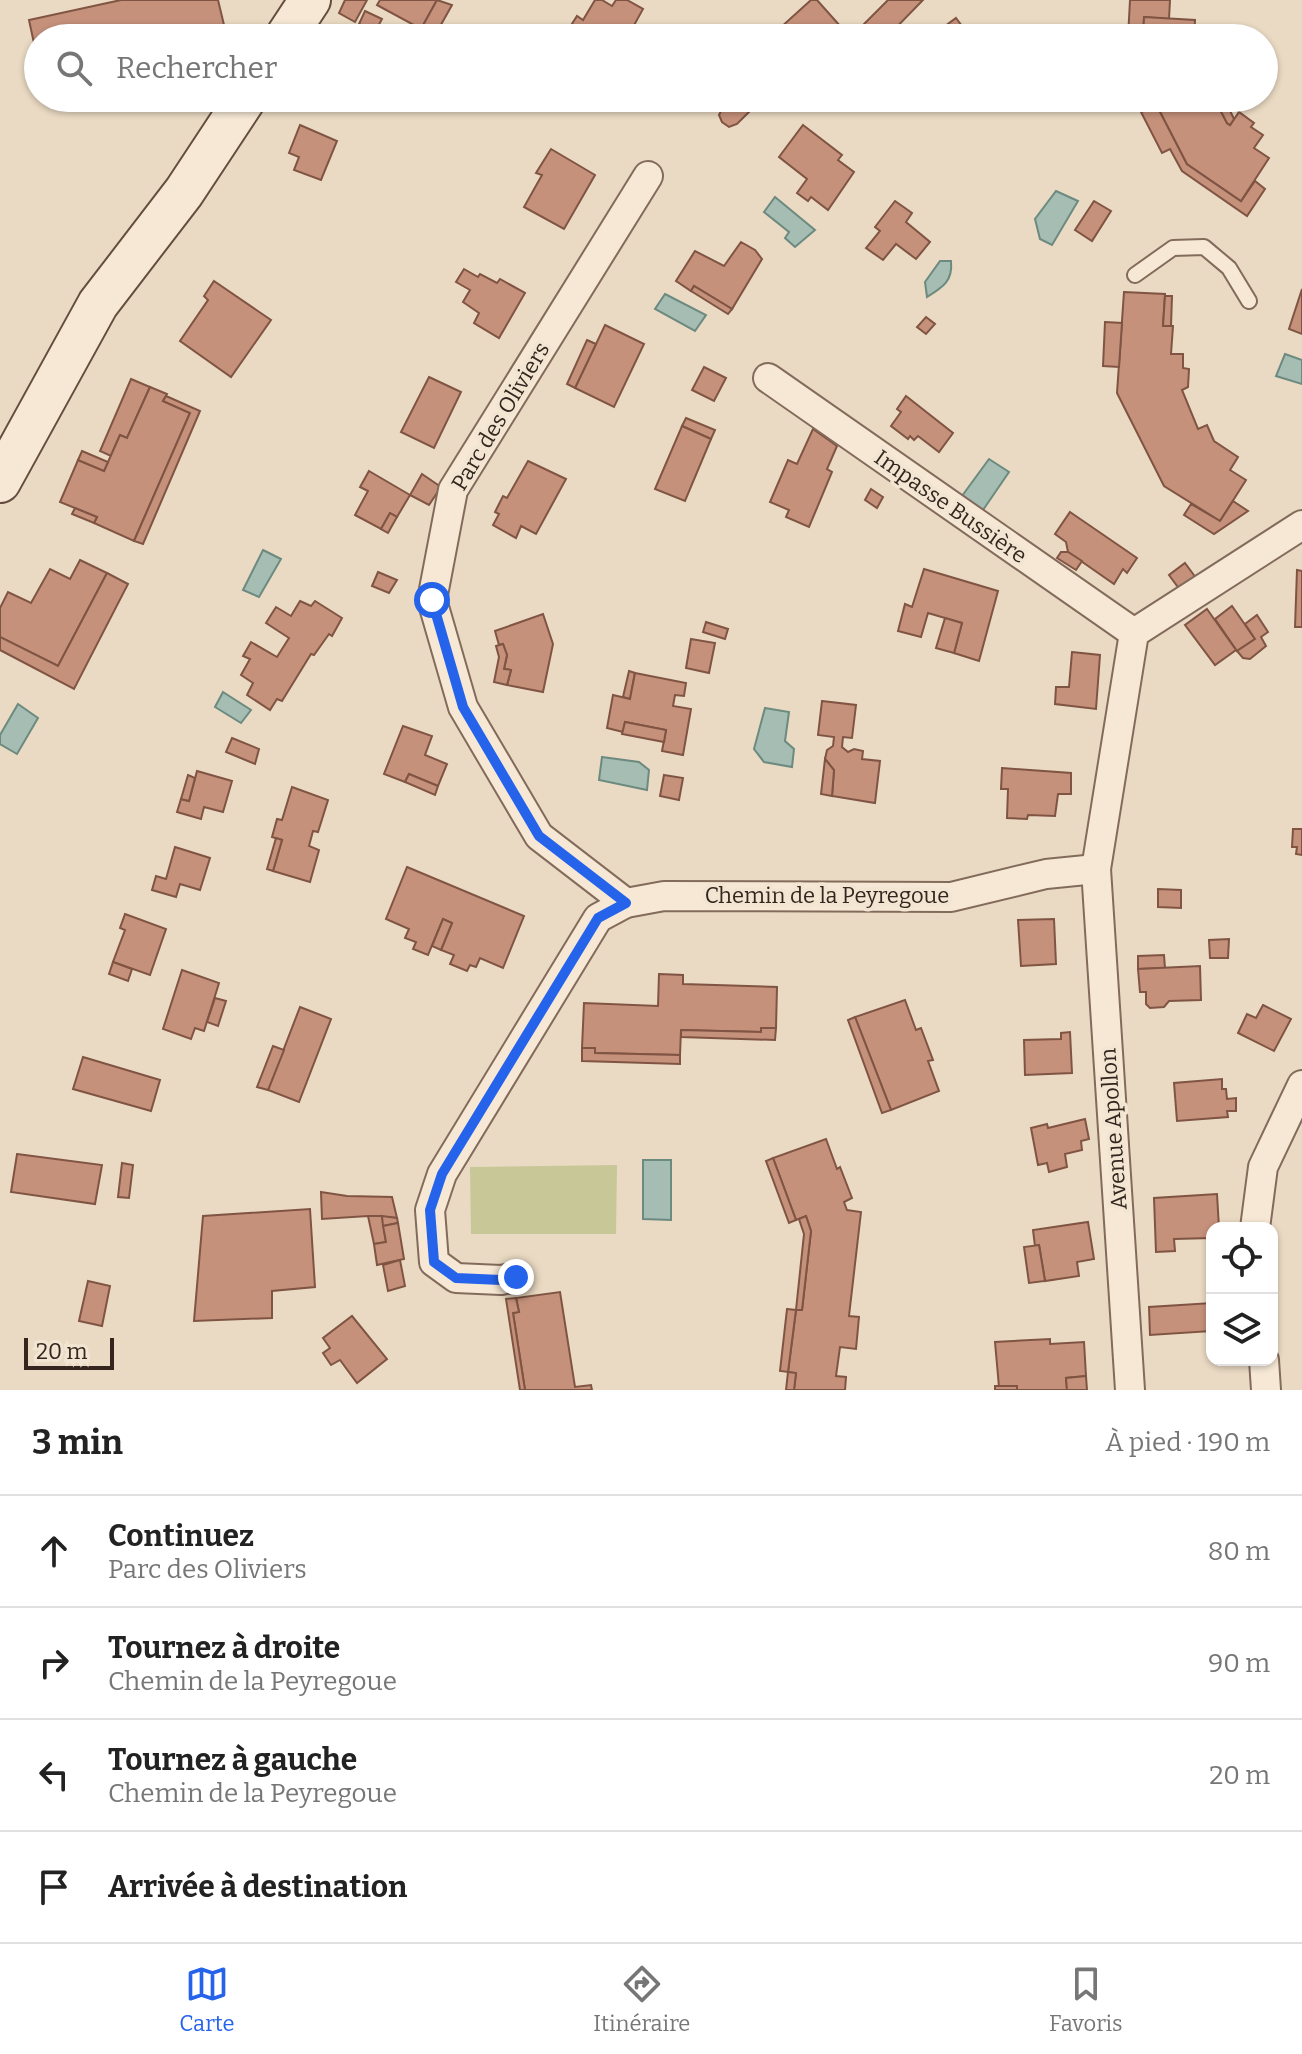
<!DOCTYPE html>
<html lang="fr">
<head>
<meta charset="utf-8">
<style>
  :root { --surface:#fff; --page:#f6f6f6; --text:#222; --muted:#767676; --line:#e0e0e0; --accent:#2563eb }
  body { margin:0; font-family:Bitter,serif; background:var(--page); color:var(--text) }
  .controls { position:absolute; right:24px; bottom:24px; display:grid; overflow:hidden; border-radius:16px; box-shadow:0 2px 6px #0004 }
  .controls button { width:72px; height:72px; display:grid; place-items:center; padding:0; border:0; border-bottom:2px solid var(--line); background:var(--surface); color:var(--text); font:40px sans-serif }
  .scale { position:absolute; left:24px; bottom:20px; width:90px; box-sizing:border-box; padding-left:8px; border:4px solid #34261e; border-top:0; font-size:22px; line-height:28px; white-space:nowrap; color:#34261e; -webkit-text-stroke:6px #f2e5d2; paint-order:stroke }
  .stop { position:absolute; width:24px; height:24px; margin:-18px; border:6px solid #2563eb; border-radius:50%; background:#fff }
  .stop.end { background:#2563eb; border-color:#fff; box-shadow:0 2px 8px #0008 }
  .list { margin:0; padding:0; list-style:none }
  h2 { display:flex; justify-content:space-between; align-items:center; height:104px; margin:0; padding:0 32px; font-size:34px }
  h2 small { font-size:26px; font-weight:400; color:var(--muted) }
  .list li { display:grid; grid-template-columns:52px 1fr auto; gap:24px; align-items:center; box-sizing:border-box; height:112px; padding:0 32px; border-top:2px solid var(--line) }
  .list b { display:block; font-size:30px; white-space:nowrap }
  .list p { margin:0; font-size:26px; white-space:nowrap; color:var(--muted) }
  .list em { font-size:26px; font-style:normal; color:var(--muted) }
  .icon { flex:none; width:44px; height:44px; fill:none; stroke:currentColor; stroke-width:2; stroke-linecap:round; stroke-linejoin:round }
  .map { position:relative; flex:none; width:1302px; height:1390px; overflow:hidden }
  .search { position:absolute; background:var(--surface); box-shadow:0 2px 6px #0004; left:24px; right:24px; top:24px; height:88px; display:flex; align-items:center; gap:20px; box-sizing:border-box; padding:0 28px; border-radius:44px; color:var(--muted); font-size:30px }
  .sheet { height:552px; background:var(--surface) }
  nav { display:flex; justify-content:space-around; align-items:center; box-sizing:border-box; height:112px; border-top:2px solid var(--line); background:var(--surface); font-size:22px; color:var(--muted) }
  nav a { display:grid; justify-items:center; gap:4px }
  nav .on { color:var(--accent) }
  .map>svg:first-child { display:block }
</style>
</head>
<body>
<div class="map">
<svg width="1302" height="1390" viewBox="0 0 1302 1390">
  <rect width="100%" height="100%" fill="#eadac3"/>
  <polygon fill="#c7c798" points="617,1165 616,1234 471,1234 470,1167"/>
  <g fill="#a5bdb3" stroke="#6c8a7f" stroke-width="2">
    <polygon points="1056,191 1078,201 1052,245 1040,239 1035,219"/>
    <polygon points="775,197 815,230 795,247 785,238 789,232 764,212"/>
    <path d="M940,261H951C953,281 943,287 927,297L925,282Z"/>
    <polygon points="665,294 706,315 695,331 655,309"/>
    <polygon points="1285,354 1302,360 1302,384 1276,376"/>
    <polygon points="989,459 1009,472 983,510 962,496"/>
    <polygon points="263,550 281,559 259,597 243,590"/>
    <polygon points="223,692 251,710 241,723 215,707"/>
    <polygon points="18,704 38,718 17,754 0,744 0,735"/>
    <polygon points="765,708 789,712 785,741 794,749 792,767 764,762 754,749"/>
    <polygon points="602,757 639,762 649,770 647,790 599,780"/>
    <polygon points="643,1160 671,1160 671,1220 643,1219"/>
  </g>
  <g fill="#c5917b" stroke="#805443" stroke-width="2">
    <polygon points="121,0 218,0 225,29 186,38 38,38 38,62 29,20"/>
    <polygon points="345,0 367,0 355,22 339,13"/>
    <polygon points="380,0 437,0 421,29 377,5"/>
    <polygon points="437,0 452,5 434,37 421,29"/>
    <polygon points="595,0 602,0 612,6 616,0 627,0 643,9 627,38 563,38 577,16 583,20"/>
    <polygon points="811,0 817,0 841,27 829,38 789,38 780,28"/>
    <polygon points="888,0 923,0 886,38 859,38 855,33"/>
    <polygon points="1130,0 1170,0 1169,19 1144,17 1143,38 1128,38"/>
    <polygon points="365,11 382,19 375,32 359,24"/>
    <polygon points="1144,17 1195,20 1194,38 1143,38"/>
    <polygon points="956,18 971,38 929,38"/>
    <polygon points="714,98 754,98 751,102 755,106 737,124 729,127 722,122 719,115 723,107"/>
    <polygon points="1143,98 1153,98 1187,164 1241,201 1255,181 1265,189 1247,216 1182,171 1170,149 1162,153 1141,112 1149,109"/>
    <polygon points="1153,98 1214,98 1227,123 1230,125 1239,112 1254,123 1251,127 1263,135 1254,148 1269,158 1241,201 1187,164"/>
    <polygon points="1214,98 1224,98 1234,119 1230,125 1227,123"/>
    <polygon points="300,125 337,141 321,180 294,170 299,157 289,153"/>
    <polygon points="803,125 842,155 838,160 854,172 828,210 811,197 808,201 797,193 807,179 779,157"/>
    <polygon points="551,149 595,175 564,229 524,207 542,175 536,173"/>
    <polygon points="895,201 912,213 906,222 930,242 916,259 896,244 883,260 866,248 880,231 875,227"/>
    <polygon points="1094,201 1111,211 1092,241 1075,230"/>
    <polygon points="741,242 755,250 762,259 732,309 694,286 691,291 676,281 695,251 724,266"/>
    <polygon points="464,269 478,277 480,274 497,283 500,279 525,293 499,338 474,323 479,313 463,302 470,290 456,282"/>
    <polygon points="214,281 271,320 231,377 180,341 208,300 204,296"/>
    <polygon points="694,286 732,309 728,314 691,291"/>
    <polygon points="1302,289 1302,334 1289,329"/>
    <polygon points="1124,292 1165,294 1163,326 1173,326 1171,354 1183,354 1183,368 1189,369 1188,387 1182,390 1198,429 1207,425 1214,441 1238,457 1230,470 1246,480 1220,521 1164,486 1117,393"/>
    <polygon points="1165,296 1172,296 1171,326 1163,326"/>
    <polygon points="926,317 935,324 926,334 917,327"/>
    <polygon points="1105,322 1122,323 1119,367 1103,366"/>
    <polygon points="605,325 644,344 614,407 575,388"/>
    <polygon points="587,340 596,344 575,388 567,384"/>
    <polygon points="704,367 726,378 714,401 692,390"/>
    <polygon points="429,377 461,392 434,448 401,432"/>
    <polygon points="131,379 150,387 127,438 120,435 111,456 100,451"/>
    <polygon points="150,387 167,394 163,401 190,413 134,541 94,523 97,517 60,502 78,460 104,471 120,435 127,438"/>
    <polygon points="166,396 200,411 143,544 134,541 190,413 163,401"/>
    <polygon points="906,396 953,433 939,452 918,436 914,440 910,436 908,439 891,426 901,412 897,409"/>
    <polygon points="686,418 715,430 711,439 682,426"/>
    <polygon points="682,426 711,439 685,501 655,489"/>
    <polygon points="813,429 837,446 827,469 832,472 809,527 786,517 789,510 770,502 788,460 797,464"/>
    <polygon points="82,451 108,462 104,471 78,460"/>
    <polygon points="528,461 566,479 536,534 521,526 516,538 493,525 499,514 495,512 503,496 507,498"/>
    <polygon points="369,471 410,495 397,517 390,513 381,529 355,515 368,491 360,487"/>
    <polygon points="422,474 441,487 429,505 410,495"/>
    <polygon points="871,489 883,497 877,508 865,500"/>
    <polygon points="1233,501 1248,511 1214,534 1184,515 1191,504 1220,521"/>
    <polygon points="75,508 97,517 94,523 72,514"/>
    <polygon points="1070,512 1137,558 1127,573 1123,569 1114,584 1068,552 1066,542 1055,534"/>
    <polygon points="390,513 397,517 388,533 381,529"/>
    <polygon points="1061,552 1068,552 1082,561 1076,570 1057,558"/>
    <polygon points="80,560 107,573 58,666 0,637 0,608 8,592 31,603 50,569 70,579"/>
    <polygon points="1185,563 1199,582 1183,594 1169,575"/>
    <polygon points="924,569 998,591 979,661 954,653 962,623 928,613 921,637 898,631 905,604 912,607"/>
    <polygon points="1297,570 1302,571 1302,627 1295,627"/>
    <polygon points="378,572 397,580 389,593 372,586"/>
    <polygon points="107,573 128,584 74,689 0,650 0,637 58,666"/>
    <polygon points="300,601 311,606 315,601 342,618 332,636 329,634 314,655 311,654 282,701 277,699 270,710 247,695 253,683 241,675 250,659 243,656 251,642 277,657 289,638 266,623 276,607 291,616"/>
    <polygon points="1232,606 1255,639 1237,651 1215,619"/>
    <polygon points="1207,609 1236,650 1215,665 1185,625"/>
    <polygon points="543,614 553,644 543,692 507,685 511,670 504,669 507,655 503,644 499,645 495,631"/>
    <polygon points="1257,615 1268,632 1261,637 1266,646 1250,659 1243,658 1237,651 1255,639 1245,624"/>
    <polygon points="945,618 962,623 954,653 936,648"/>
    <polygon points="706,622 728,629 725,639 703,632"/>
    <polygon points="691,639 715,643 709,673 686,668"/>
    <polygon points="503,644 507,655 504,669 511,670 507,685 494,682 499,657 496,646"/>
    <polygon points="1072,652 1100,655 1096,709 1055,704 1056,687 1069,687"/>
    <polygon points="629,671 635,673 630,699 623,697"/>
    <polygon points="635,673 686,683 684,696 675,695 673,706 691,709 683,755 662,751 666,730 625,722 623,732 607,728 613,695 630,699"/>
    <polygon points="822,701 856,705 852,738 843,737 842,747 848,752 854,749 863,751 862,759 880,761 875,803 832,796 834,770 825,759 827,750 833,746 834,737 818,735"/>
    <polygon points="625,722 666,730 664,742 622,734"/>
    <polygon points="403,726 432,736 425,755 447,764 438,786 409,774 405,782 384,774"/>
    <polygon points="232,738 259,749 255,764 226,752"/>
    <polygon points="825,759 834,770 832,796 821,794"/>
    <polygon points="1002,768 1071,773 1071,794 1058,794 1055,816 1028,815 1027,819 1007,818 1008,789 1001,789"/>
    <polygon points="197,771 232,781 223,812 204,807 201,819 177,812 181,799 189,801"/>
    <polygon points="409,774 438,786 435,795 405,782"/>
    <polygon points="188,775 195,778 189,801 181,799"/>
    <polygon points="664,775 683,778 679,800 660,796"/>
    <polygon points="292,787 328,800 318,832 313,831 309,846 319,850 310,882 273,871 282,840 272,837 277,819 282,820"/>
    <polygon points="1293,829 1302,829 1302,855 1296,854 1297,847 1292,847"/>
    <polygon points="276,838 282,840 273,871 267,869"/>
    <polygon points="175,847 210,858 200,890 180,884 176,897 152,890 156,876 166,879"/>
    <polygon points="407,867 524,916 503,968 480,958 476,967 470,965 467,971 450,964 454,955 441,950 452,923 443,919 428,955 413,949 416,942 405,938 409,929 386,919"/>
    <polygon points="1158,889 1181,890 1181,908 1158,907"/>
    <polygon points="125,914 166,929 150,975 113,962 125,930 120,928"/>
    <polygon points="443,919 452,923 441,950 432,946"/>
    <polygon points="1054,919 1056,964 1021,966 1018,920"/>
    <polygon points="1229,939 1228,958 1210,958 1209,940"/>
    <polygon points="1164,955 1165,968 1138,969 1138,956"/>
    <polygon points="113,962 132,969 128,981 109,974"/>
    <polygon points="1200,966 1201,1000 1169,1001 1164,1007 1150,1008 1146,1004 1146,992 1140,992 1138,969"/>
    <polygon points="182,970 219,983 204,1031 195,1028 191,1039 163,1029"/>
    <polygon points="659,974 683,975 683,984 777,987 776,1028 761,1028 761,1032 681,1030 680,1055 595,1053 595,1048 582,1048 584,1003 658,1006"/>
    <polygon points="215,998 226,1001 218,1026 207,1022"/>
    <polygon points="905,1000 916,1030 921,1028 933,1060 928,1061 939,1091 891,1110 855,1017"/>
    <polygon points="1263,1005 1291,1019 1274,1051 1238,1033 1247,1014 1256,1018"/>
    <polygon points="300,1007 331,1019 299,1102 268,1090"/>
    <polygon points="855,1017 891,1110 882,1113 848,1020"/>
    <polygon points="761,1028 776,1028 775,1040 681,1037 681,1030 761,1032"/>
    <polygon points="1070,1032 1072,1073 1025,1075 1024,1040 1061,1039 1061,1033"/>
    <polygon points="273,1046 284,1050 268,1090 257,1087"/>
    <polygon points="582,1048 595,1048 595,1053 680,1055 680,1064 582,1061"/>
    <polygon points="83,1057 160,1080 151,1111 73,1089"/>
    <polygon points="1222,1079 1222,1089 1226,1089 1227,1099 1236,1098 1236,1111 1227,1111 1228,1117 1177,1121 1174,1083"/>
    <polygon points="1085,1119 1089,1139 1081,1141 1082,1150 1065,1154 1067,1167 1049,1172 1047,1163 1038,1165 1031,1128 1047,1124 1048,1128"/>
    <polygon points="826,1139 837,1169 840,1167 852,1198 844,1202 847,1210 861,1212 849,1316 859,1317 856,1349 840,1347 836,1376 846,1377 845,1390 794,1390 796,1373 788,1372 796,1310 802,1310 811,1231 806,1216 796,1220 773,1158"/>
    <polygon points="17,1154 102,1165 95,1204 11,1192"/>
    <polygon points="773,1158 796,1220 789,1223 766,1161"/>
    <polygon points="122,1163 133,1165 129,1198 118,1197"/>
    <polygon points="321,1192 347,1196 392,1197 397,1218 368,1216 322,1219"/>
    <polygon points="1217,1194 1219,1228 1212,1228 1212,1238 1174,1239 1175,1251 1156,1252 1154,1198"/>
    <polygon points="310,1209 315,1287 272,1291 272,1318 194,1321 203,1216"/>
    <polygon points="368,1216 382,1216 386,1242 374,1244"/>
    <polygon points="382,1216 397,1218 398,1223 383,1226"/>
    <polygon points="806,1216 811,1231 802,1310 796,1310 804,1234 799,1219"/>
    <polygon points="1088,1222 1094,1259 1077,1262 1079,1276 1045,1281 1039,1245 1035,1246 1033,1230"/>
    <polygon points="398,1223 404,1259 377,1265 374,1244 386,1242 383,1226"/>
    <polygon points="1039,1245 1045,1281 1029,1283 1024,1247"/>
    <polygon points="400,1260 405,1286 388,1291 383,1265"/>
    <polygon points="88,1281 110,1286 102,1326 79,1321"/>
    <polygon points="560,1292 575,1387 591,1385 592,1390 525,1390 513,1313 519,1312 516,1298"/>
    <polygon points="516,1298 519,1312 513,1313 525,1390 520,1390 506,1299"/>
    <polygon points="1212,1303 1212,1340 1211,1331 1150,1335 1149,1307"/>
    <polygon points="787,1309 796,1310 788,1372 780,1371"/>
    <polygon points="352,1316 387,1359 357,1383 340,1360 331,1365 323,1353 330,1348 323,1338"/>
    <polygon points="1050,1339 1050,1344 1084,1342 1086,1376 1066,1378 1067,1390 1017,1390 1017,1386 999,1387 995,1342"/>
    <polygon points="788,1372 796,1373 794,1390 786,1390"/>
    <polygon points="1086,1376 1087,1390 1067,1390 1066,1378"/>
    <polygon points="995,1386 1017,1386 1017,1390 1041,1390 995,1390"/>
  </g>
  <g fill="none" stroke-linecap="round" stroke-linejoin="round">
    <g stroke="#836b5b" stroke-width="18">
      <polyline id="lane" points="1135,275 1173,248 1204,247 1229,268 1249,301"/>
    </g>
    <g stroke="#836b5b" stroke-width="32">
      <g id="street">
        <polyline points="768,378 1134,633"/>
        <polyline points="626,903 539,836 463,707 432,600 453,490 648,176"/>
        <polyline points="1255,1228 1263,1167 1302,1085"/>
        <polyline points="516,1277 501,1280 456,1278 434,1262 430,1210 442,1174 598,918 626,903 664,896 951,897 1046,874 1096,869"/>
        <polyline points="1264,1360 1266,1390"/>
        <polyline points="1130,1390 1096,869 1134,633 1302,525"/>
      </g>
    </g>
    <g stroke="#644d3e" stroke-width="44">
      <g id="secondary">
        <polyline points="285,38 310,0"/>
        <polyline points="0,482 98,304 184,192 246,98"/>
      </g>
    </g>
    <use href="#lane" stroke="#f6e8d5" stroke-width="14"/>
    <use href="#street" stroke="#f6e8d5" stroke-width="28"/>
    <use href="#secondary" stroke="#f6e8d5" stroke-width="40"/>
  </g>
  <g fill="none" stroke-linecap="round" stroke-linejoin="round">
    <polyline stroke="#2563eb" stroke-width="10" points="432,600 463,707 539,836 626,903 598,918 442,1174 430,1210 434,1262 456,1278 501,1280 516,1277"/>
  </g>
  <g text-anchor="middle" stroke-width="7" stroke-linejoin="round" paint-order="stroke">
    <g font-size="22" fill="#34261e" stroke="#f2e5d2">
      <text transform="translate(500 416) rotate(-59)" y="8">Parc des Oliviers</text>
      <text transform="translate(951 506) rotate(35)" y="8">Impasse Bussière</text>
      <text x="827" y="903">Chemin de la Peyregoue</text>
      <text transform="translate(1113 1129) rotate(-94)" y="8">Avenue Apollon</text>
    </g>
  </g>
</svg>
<div class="controls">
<button><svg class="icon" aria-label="locate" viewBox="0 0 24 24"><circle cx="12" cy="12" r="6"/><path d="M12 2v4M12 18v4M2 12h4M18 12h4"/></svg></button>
<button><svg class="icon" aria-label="layers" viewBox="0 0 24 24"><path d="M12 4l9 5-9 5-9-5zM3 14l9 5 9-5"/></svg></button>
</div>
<div class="scale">20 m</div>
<div class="stop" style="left:432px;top:600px"></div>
<div class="stop end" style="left:516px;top:1277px"></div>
<div class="search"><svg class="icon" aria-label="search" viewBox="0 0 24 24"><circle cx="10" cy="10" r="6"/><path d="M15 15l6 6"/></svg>Rechercher</div>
</div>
<section class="sheet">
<h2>3 min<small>À pied · 190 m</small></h2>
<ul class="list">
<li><svg class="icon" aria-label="ahead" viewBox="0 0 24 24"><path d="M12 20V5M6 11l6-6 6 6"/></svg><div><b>Continuez</b><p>Parc des Oliviers</p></div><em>80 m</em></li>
<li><svg class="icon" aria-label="right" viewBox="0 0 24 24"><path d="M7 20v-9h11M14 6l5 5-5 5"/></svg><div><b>Tournez à droite</b><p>Chemin de la Peyregoue</p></div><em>90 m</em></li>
<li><svg class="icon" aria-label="left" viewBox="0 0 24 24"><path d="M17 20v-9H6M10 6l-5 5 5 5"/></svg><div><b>Tournez à gauche</b><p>Chemin de la Peyregoue</p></div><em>20 m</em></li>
<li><svg class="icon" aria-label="arrive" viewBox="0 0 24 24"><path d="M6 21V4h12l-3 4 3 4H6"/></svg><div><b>Arrivée à destination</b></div></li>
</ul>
</section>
<nav>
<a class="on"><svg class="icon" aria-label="map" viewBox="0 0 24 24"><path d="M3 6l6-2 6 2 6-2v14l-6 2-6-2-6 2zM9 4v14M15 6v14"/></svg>Carte</a>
<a><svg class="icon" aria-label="directions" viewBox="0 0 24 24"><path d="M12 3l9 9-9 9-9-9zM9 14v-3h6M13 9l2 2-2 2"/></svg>Itinéraire</a>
<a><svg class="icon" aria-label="saved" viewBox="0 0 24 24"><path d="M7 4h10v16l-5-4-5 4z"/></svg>Favoris</a>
</nav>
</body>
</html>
